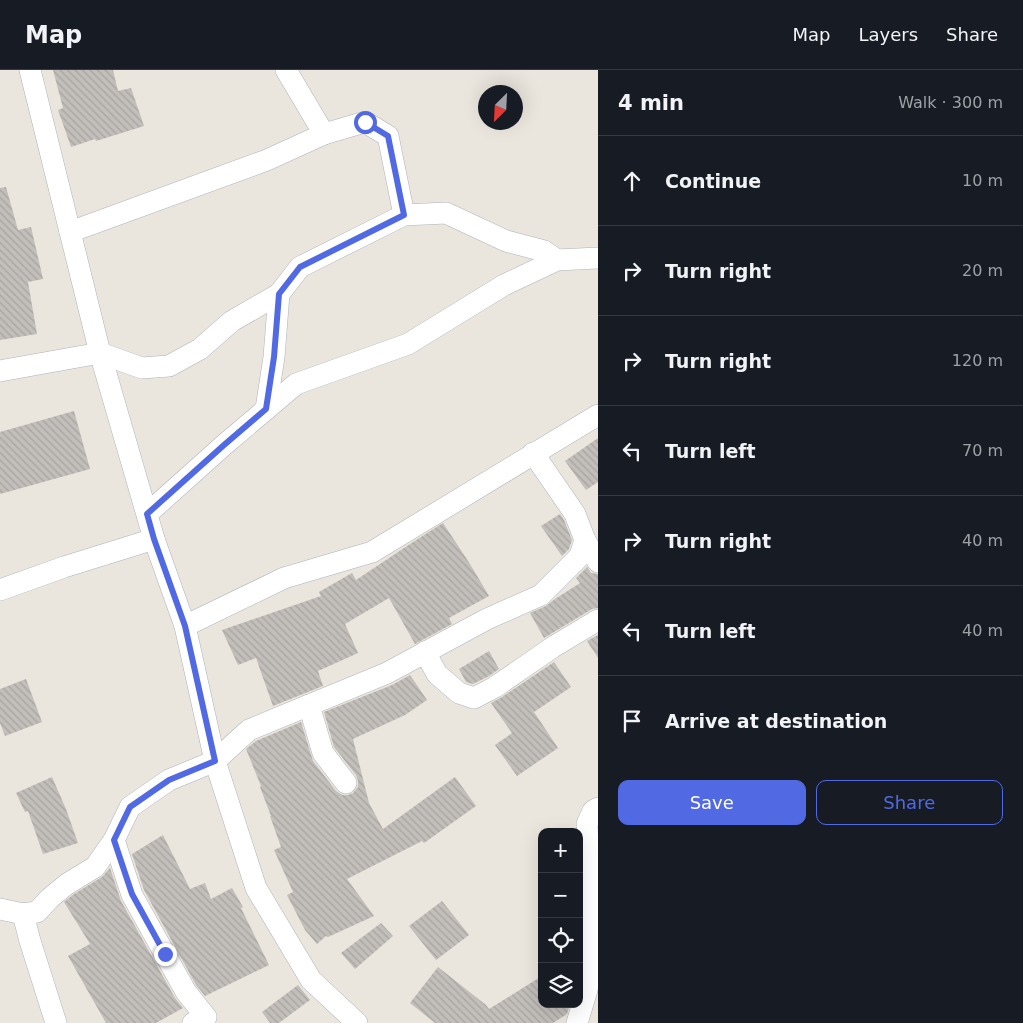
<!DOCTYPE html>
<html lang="en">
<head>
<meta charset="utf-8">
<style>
  :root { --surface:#171b24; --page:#20242c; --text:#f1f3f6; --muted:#9ea1a6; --line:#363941; --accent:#516ae3 }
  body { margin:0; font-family:"DejaVu Sans",sans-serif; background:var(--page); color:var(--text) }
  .controls { position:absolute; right:15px; bottom:15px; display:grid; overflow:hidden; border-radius:10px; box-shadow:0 5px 20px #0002 }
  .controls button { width:45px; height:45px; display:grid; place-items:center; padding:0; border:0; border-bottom:1px solid var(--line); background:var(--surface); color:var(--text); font:25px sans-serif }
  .compass { position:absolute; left:478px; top:15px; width:45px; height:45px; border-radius:50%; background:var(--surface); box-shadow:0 5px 20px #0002; rotate:204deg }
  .stop { position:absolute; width:15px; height:15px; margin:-11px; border:4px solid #516ae3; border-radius:50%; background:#fff }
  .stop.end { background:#516ae3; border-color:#fff; box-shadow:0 1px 5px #0008 }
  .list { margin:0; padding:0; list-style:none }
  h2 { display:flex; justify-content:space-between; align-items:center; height:65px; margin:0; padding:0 20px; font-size:21px }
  h2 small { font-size:16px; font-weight:400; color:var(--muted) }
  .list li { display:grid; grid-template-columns:32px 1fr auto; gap:15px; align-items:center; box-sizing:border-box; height:90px; padding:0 20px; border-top:1px solid var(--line) }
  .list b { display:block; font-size:19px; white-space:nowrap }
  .list em { font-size:16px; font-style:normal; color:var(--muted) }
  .actions { display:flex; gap:10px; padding:15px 20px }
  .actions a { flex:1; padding:11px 0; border:1px solid var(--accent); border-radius:10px; text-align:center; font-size:18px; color:var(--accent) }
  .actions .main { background:var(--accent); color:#fff }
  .icon { flex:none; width:28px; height:28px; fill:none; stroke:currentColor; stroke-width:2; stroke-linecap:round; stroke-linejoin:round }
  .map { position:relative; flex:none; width:598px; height:953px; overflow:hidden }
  header { display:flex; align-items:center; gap:30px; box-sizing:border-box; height:70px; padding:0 25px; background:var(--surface); border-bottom:1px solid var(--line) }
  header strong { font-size:24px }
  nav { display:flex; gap:28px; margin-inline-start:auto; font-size:18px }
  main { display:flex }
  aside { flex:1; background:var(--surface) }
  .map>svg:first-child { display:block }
</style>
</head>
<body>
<header>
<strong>Map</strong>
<nav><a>Map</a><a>Layers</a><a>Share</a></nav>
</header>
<main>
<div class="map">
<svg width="598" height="953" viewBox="0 0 598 953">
  <defs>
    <pattern id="building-back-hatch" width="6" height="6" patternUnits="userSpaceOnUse" patternTransform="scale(1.25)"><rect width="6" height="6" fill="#c2beba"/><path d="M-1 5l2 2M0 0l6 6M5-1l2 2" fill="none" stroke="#a7a3a0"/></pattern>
  </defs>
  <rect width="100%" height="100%" fill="#eae5dd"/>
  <g fill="url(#building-back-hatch)">
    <polygon points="53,0 113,0 118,21 131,18 144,56 96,71 95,69 71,77 58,40 63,38"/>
    <polygon points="6,117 18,160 31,157 43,209 28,212 37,264 0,270 0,118"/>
    <polygon points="74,341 90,399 0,424 0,362"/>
    <polygon points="598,368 598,412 586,420 565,391"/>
    <polygon points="560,444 564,450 572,470 569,479 562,486 541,456"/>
    <polygon points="443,453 470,494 489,526 449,548 452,554 415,574 389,528 345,554 358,583 318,601 323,616 273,636 256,588 238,595 222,560 321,526 319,522 352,503 356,510 410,474"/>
    <polygon points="587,497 591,503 598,504 598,538 592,539 544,568 530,543 546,536 555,529 580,513 576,508"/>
    <polygon points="598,565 598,588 587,571"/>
    <polygon points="489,581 499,599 489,606 473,614 466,612 459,599"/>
    <polygon points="554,592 571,617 534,642 558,678 517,706 495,675 512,663 491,633 502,627"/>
    <polygon points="410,605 427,630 405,645 353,669 369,733 383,759 455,707 476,736 424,773 422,771 347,809 374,846 328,867 326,866 317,874 305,860 287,825 293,822 274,780 281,777 270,746 271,746 260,717 261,716 246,679 256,671 301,652 313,691 336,721 342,725 348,725 353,723 358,717 358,711 356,705 334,677 324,642 392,615"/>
    <polygon points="26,609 42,652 5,666 0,653 0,619"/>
    <polygon points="52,707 66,739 78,773 43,784 28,741 25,742 16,723"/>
    <polygon points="163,765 190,819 205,813 211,829 232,818 243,837 241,838 269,895 205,926 196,915 144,820 132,784"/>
    <polygon points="110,798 121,831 175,928 183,938 156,953 106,953 68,886 90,874 64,832 74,824 102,807"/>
    <polygon points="442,831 469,865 436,890 409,856"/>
    <polygon points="381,853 393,866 355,899 341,883"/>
    <polygon points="438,897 486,935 489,939 542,906 542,934 570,934 567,944 553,953 435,953 410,933"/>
    <polygon points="298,915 310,930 279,953 270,953 262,942"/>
  </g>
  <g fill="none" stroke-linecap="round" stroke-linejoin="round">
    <g stroke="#b1b3bc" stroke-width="22">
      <g id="minor">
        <polyline points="30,0 100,283 154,469 185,556 215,691 256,818 311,910 357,953"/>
        <polyline points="286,0 324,64"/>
        <polyline points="70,162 267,90 324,64 365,52 388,66 404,145"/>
        <polyline points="0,301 100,283 142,298 169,296 200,279 232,251 279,224"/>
        <polyline points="266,339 274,287 279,224 300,197 404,145 446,143 506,171 544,181 557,190"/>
        <polyline points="147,444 224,375 296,314 408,274 504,215 557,190 598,188"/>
        <polyline points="585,470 598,492"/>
        <polyline points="0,520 64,497 154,469"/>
        <polyline points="185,556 284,508 372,482 598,345"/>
        <polyline points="425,582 437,604 459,623 474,628 495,617 553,577 598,550"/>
        <polyline points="309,635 323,683 346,713"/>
        <polyline points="0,839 23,844 37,842 50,828 67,814 95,797 114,770"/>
        <polyline points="23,844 30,871 56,953"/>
        <polyline points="193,953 206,947 186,922 132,825 114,770 130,737 169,710 215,691 249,660 387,603 487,549 541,525 580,486 585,470 575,444 533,383"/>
        <polyline points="577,953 587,920 593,888 587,754 593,741 598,738"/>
      </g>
    </g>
    <use href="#minor" stroke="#fff" stroke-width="21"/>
  </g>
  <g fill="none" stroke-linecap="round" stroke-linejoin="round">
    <polyline stroke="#516ae3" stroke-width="6" points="165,884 132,824 114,770 130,737 169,710 215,691 185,556 154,469 147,444 224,375 266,339 274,287 279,224 300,197 404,145 388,66 365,52"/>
  </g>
</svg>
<div class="controls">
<button>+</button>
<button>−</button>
<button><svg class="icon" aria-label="locate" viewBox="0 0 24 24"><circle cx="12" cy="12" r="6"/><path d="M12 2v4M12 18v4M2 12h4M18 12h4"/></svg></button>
<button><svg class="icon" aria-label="layers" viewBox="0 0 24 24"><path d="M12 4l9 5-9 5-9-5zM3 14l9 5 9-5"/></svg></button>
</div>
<svg class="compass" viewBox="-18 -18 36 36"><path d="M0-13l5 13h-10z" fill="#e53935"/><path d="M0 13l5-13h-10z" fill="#9ea1a6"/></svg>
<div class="stop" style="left:365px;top:52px"></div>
<div class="stop end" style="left:165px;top:884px"></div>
</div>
<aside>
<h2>4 min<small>Walk · 300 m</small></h2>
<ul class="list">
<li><svg class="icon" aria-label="ahead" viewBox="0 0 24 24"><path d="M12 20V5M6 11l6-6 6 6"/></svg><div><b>Continue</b></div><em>10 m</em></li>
<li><svg class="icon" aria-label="right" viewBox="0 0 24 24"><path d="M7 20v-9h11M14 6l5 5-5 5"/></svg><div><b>Turn right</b></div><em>20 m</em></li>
<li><svg class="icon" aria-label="right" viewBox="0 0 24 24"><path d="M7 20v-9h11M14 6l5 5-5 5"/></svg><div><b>Turn right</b></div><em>120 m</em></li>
<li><svg class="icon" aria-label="left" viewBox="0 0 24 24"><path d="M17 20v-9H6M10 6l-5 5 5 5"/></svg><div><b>Turn left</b></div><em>70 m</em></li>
<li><svg class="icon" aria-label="right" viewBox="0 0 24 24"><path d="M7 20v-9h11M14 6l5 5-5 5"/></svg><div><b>Turn right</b></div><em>40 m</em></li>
<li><svg class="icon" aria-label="left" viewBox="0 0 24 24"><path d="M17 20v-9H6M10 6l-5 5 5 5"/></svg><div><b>Turn left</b></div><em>40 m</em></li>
<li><svg class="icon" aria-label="arrive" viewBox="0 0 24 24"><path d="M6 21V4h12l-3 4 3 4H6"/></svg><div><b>Arrive at destination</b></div></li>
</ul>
<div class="actions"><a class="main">Save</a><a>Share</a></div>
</aside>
</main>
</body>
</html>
